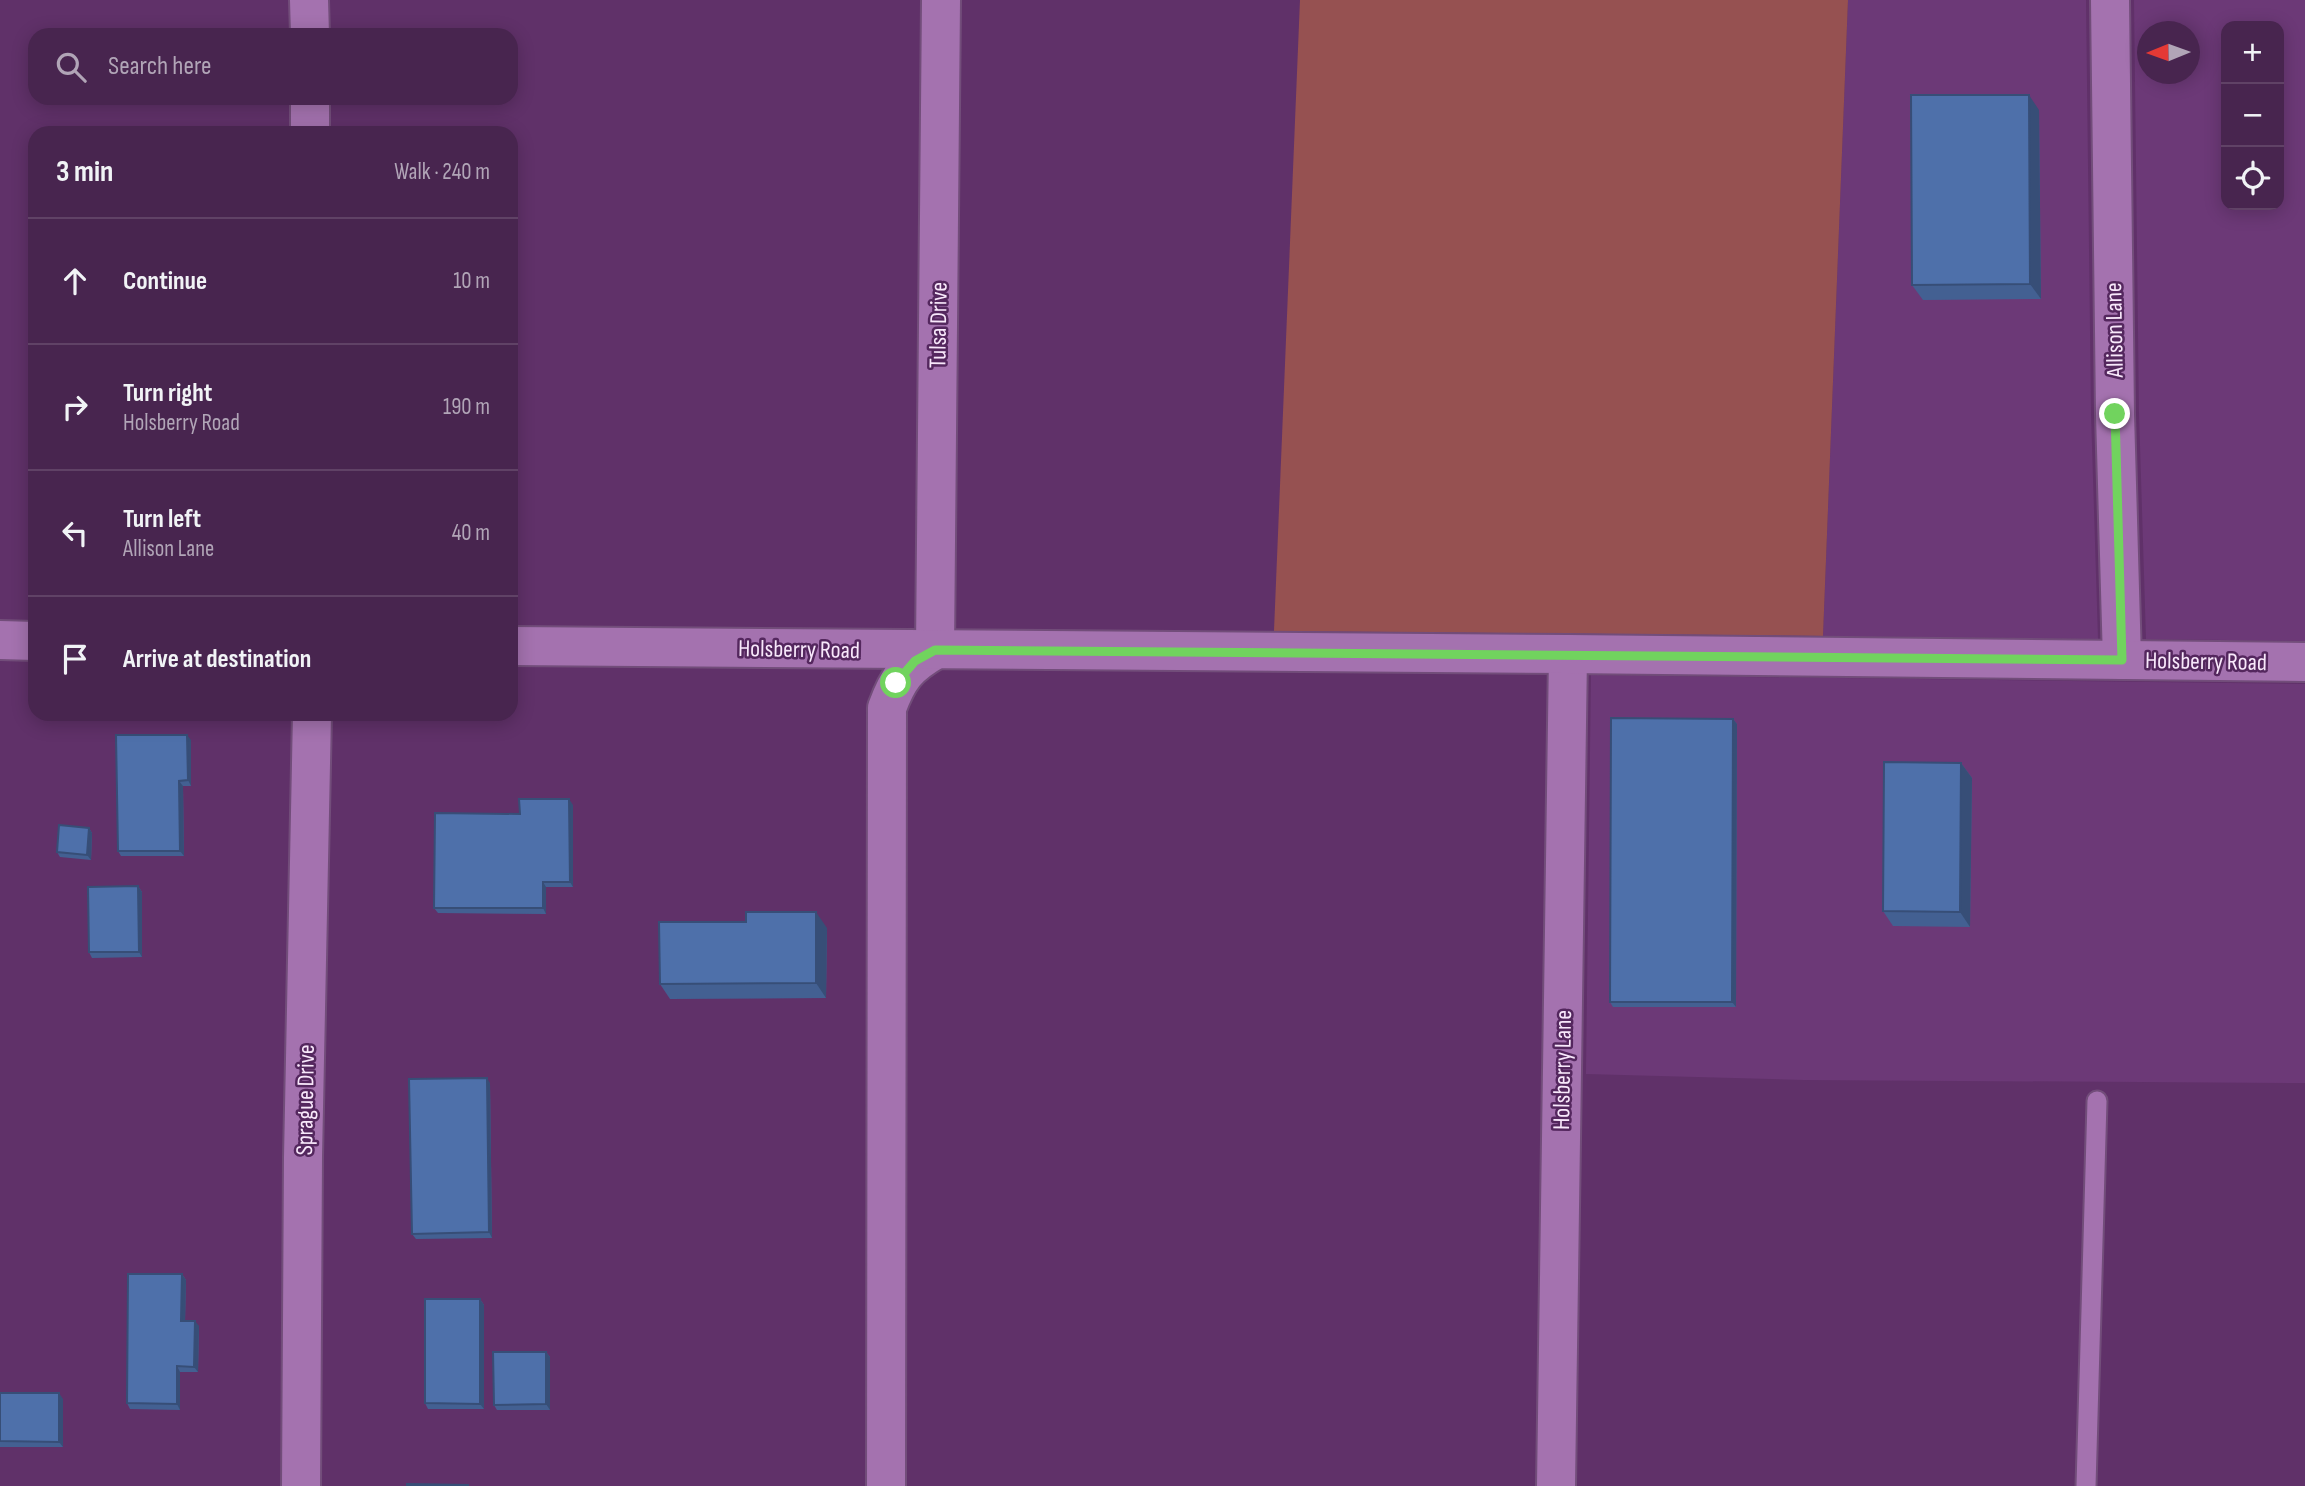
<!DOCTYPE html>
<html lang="en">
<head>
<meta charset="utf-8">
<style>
  :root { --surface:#48254f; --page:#523159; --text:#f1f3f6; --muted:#b1a5b7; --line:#604266 }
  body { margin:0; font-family:"Sofia Sans Condensed",sans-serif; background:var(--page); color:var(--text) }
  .controls { position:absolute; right:21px; top:21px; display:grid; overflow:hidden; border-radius:14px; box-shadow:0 4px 18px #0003 }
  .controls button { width:63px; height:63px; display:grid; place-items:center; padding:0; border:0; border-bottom:2px solid var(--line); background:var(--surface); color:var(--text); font:35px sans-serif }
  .compass { position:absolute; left:2137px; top:21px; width:63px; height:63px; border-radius:50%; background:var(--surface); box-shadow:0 4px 18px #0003; rotate:269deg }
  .stop { position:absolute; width:21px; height:21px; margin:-16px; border:5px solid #71d35e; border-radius:50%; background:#fff }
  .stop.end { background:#71d35e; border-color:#fff; box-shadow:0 2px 7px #0008 }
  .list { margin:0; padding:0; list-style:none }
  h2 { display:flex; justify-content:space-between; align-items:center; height:91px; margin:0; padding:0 28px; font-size:30px }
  h2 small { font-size:23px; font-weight:400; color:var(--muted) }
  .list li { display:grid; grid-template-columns:46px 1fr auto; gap:21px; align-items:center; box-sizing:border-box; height:126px; padding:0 28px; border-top:2px solid var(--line) }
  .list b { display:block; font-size:26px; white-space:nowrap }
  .list p { margin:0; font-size:23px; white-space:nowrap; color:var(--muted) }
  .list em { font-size:23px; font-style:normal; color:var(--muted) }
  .icon { flex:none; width:38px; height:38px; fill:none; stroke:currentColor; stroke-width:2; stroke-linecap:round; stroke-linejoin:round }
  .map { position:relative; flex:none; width:2305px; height:1486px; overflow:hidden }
  .search { position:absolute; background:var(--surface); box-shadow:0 4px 18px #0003; left:28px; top:28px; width:490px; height:77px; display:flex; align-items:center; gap:18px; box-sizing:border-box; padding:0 24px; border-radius:21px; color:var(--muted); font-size:26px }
  .panel { position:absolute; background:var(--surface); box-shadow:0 4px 18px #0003; left:28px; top:126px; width:490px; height:595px; border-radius:21px }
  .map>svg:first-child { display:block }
</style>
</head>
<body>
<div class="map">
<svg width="2305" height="1486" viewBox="0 0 2305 1486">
  <rect width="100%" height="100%" fill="#603169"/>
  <g fill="#6c3977" fill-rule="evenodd">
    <polygon points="1848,0 2086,0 2091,414 2098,639 1823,636"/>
    <path d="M2134,0H2305V641L2146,639L2139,413ZM2226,26H2279V205H2226ZM2148,32H2190V74H2148Z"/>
    <polygon points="1591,675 2305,684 2305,1083 1804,1080 1586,1074"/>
  </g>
  <polygon fill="#965151" points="1300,0 1848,0 1823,636 1274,631"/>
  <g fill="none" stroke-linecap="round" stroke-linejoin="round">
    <g stroke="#724d7a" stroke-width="23">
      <polyline id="lane" points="2086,1486 2097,1101"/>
    </g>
    <g stroke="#724d7a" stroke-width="42">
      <g id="street">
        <polyline points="309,0 310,35"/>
        <polyline points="2110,0 2115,414 2122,660"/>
        <polyline points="310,98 310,133"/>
        <polyline points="301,1486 303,1157 312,714"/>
        <path d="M886,1486L887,708C898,678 907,666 935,650L941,0"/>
        <polyline points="1556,1486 1568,654"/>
      </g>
    </g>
    <g stroke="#724d7a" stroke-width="42">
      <g id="secondary">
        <polyline points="0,640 35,641"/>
        <polyline points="511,646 1568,654 2305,662"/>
      </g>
    </g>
    <use href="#lane" stroke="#a472af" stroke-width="19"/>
    <use href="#street" stroke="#a472af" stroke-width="38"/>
    <use href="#secondary" stroke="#a472af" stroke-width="38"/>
  </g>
  <g fill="#436092">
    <polygon points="2039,110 2041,299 1923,300 1912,285"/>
    <polygon points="1733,719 1737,724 1736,1007 1613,1007 1610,1002"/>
    <polygon points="191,740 191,786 183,786 184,856 121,856 118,851"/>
    <polygon points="1961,763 1972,778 1970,927 1893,926 1883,911"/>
    <polygon points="573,805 573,887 546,887 546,914 438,913 434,908 520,814"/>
    <polygon points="89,828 92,833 91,860 60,857 57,852"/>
    <polygon points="138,886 142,892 142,957 92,958 89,952"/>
    <polygon points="827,928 826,998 670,999 660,984"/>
    <polygon points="490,1083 492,1238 416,1239 412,1234"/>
    <polygon points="182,1274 186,1280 185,1321 199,1326 198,1372 180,1372 180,1410 130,1409 127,1403"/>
    <polygon points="480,1299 484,1305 484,1409 428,1409 425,1403"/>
    <polygon points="546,1352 550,1357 550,1410 497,1410 494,1405"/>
    <polygon points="0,1393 63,1399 63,1447 0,1447"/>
  </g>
  <g fill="#374e77">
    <polygon points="2029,95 2039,110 2041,299 2030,284"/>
    <polygon points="1733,719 1737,724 1736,1007 1732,1002"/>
    <polygon points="187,735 191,740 191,786 188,780"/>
    <polygon points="1961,763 1972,778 1970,927 1960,912"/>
    <polygon points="179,781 183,786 184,856 180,851"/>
    <polygon points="569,799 573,805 573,887 570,882"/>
    <polygon points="89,828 92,833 91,860 87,855"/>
    <polygon points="543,882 546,887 546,914 543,908"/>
    <polygon points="138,886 142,892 142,957 139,952"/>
    <polygon points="816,912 827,928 826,998 816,983"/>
    <polygon points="487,1078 490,1083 492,1238 489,1232"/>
    <polygon points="182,1274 186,1280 185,1326 181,1321"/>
    <polygon points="480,1299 484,1305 484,1409 480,1404"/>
    <polygon points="195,1321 199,1326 198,1372 194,1367"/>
    <polygon points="546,1352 550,1357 550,1410 546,1404"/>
    <polygon points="177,1366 180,1372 180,1410 177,1404"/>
    <polygon points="59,1393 63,1399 63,1447 59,1442"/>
  </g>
  <g fill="#4e70aa" stroke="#374e77" stroke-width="2">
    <polygon points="1911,95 2029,95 2030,284 1912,285"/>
    <polygon points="1611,718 1733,719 1732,1002 1610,1002"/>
    <polygon points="116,735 187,735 188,780 179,781 180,851 118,851"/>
    <polygon points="1884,762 1961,763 1960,912 1883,911"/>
    <polygon points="519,799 569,799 570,882 543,882 543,908 434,908 435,813 520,814"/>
    <polygon points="59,825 89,828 87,855 57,852"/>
    <polygon points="138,886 139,952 89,952 88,887"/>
    <polygon points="746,912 816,912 816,983 660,984 659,922 746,922"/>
    <polygon points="487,1078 489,1232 412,1234 409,1079"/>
    <polygon points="128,1274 182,1274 181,1321 195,1321 194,1367 177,1366 177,1404 127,1403"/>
    <polygon points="425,1299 480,1299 480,1404 425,1403"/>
    <polygon points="493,1352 546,1352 546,1404 494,1405"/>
    <polygon points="0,1393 59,1393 59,1442 0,1441"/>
    <polygon points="407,1484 468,1485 468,1486 407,1486"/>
  </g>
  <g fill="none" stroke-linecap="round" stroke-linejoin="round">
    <polyline stroke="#71d35e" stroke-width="9" points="896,683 915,661 935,650 2122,660 2115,414"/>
  </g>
  <g text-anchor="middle" stroke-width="5" stroke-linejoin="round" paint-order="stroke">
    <g font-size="24" fill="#f8e8fb" stroke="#54275e">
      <text transform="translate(938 325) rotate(-89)" y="8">Tulsa Drive</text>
      <text transform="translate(2114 330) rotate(-91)" y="8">Allison Lane</text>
      <text transform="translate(799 649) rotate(1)" y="8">Holsberry Road</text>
      <text transform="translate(2206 661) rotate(1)" y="8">Holsberry Road</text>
      <text transform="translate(1562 1070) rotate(-89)" y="8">Holsberry Lane</text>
      <text transform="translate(305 1100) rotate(-89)" y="8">Sprague Drive</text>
    </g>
  </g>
</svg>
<div class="controls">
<button>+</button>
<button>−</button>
<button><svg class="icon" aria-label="locate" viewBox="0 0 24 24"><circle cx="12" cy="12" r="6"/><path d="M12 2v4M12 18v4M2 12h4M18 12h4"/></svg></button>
</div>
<svg class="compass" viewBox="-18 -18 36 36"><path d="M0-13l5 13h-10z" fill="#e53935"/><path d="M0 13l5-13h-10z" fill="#b1a5b7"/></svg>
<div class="stop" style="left:896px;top:683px"></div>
<div class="stop end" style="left:2115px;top:414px"></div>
<div class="search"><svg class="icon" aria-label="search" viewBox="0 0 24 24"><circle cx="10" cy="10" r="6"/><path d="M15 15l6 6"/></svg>Search here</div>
<section class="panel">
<h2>3 min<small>Walk · 240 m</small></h2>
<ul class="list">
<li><svg class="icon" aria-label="ahead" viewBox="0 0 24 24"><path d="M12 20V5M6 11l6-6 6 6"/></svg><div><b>Continue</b></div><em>10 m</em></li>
<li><svg class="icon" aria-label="right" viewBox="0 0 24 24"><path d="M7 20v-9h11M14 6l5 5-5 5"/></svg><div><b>Turn right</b><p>Holsberry Road</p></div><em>190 m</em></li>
<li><svg class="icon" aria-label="left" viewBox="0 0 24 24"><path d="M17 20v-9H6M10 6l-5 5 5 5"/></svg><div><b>Turn left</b><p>Allison Lane</p></div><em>40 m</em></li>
<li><svg class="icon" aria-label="arrive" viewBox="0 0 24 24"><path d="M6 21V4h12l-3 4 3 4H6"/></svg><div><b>Arrive at destination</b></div></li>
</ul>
</section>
</div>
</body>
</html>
